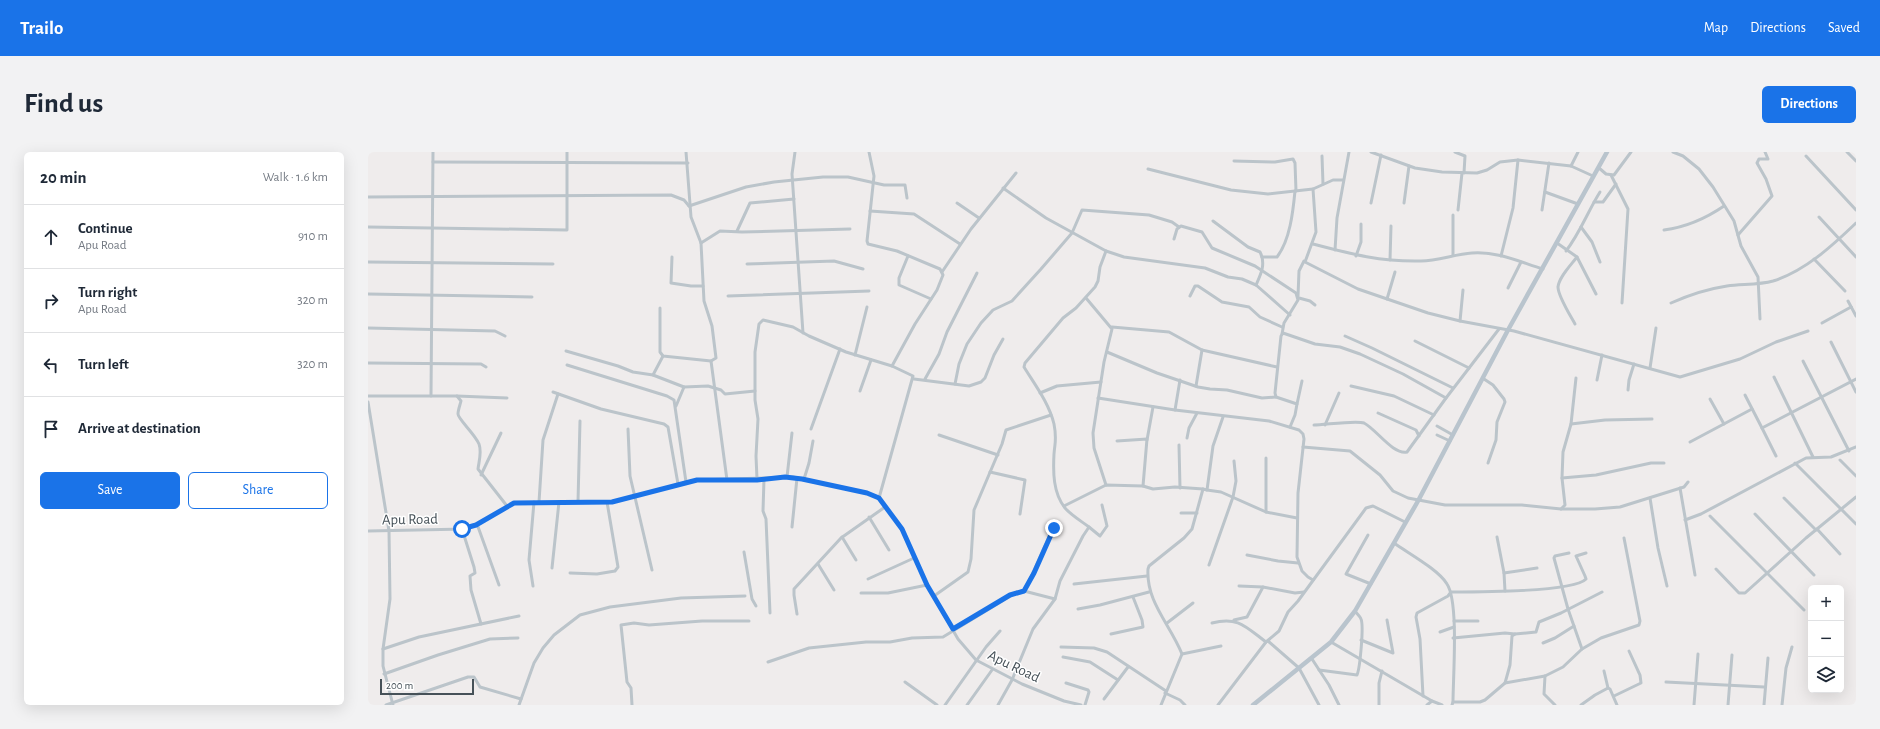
<!DOCTYPE html>
<html lang="en">
<head>
<meta charset="utf-8">
<style>
  :root { --surface:#fff; --page:#f2f2f3; --text:#1f2937; --muted:#747a83; --line:#e0e1e3; --accent:#1a73e8 }
  body { margin:0; font-family:"Alegreya Sans",sans-serif; background:var(--page); color:var(--text) }
  .controls { position:absolute; right:12px; bottom:12px; display:grid; overflow:hidden; border-radius:6px; box-shadow:0 4px 16px #0002 }
  .controls button { width:36px; height:36px; display:grid; place-items:center; padding:0; border:0; border-bottom:1px solid var(--line); background:var(--surface); color:var(--text); font:20px sans-serif }
  .scale { position:absolute; left:12px; bottom:10px; width:94px; box-sizing:border-box; padding-left:4px; border:2px solid #465158; border-top:0; font-size:11px; line-height:14px; white-space:nowrap; color:#465158; -webkit-text-stroke:3px #fff; paint-order:stroke }
  .stop { position:absolute; width:12px; height:12px; margin:-9px; border:3px solid #1a73e8; border-radius:50%; background:#fff }
  .stop.end { background:#1a73e8; border-color:#fff; box-shadow:0 1px 4px #0008 }
  .list { margin:0; padding:0; list-style:none }
  h2 { display:flex; justify-content:space-between; align-items:center; height:52px; margin:0; padding:0 16px; font-size:17px }
  h2 small { font-size:13px; font-weight:400; color:var(--muted) }
  .list li { display:grid; grid-template-columns:26px 1fr auto; gap:12px; align-items:center; box-sizing:border-box; height:64px; padding:0 16px; border-top:1px solid var(--line) }
  .list b { display:block; font-size:15px; white-space:nowrap }
  .list p { margin:0; font-size:13px; white-space:nowrap; color:var(--muted) }
  .list em { font-size:13px; font-style:normal; color:var(--muted) }
  .actions { display:flex; gap:8px; padding:12px 16px }
  .actions a { flex:1; padding:9px 0; border:1px solid var(--accent); border-radius:6px; text-align:center; font-size:14px; color:var(--accent) }
  .actions .main { background:var(--accent); color:#fff }
  .icon { flex:none; width:22px; height:22px; fill:none; stroke:currentColor; stroke-width:2; stroke-linecap:round; stroke-linejoin:round }
  .map { position:relative; flex:none; width:1488px; height:553px; overflow:hidden; border-radius:6px }
  header { display:flex; align-items:center; gap:24px; box-sizing:border-box; height:56px; padding:0 20px; background:var(--accent); color:#fff }
  header strong { font-size:19px }
  nav { display:flex; gap:22px; margin-inline-start:auto; font-size:14px }
  .intro { display:flex; align-items:center; justify-content:space-between; box-sizing:border-box; height:96px; padding:0 24px }
  h1 { margin:0; font-size:28px }
  .button { padding:10px 18px; border-radius:6px; background:var(--accent); color:#fff; font-size:14px; font-weight:700 }
  main { display:flex; gap:24px; padding:0 24px }
  aside { flex:1; background:var(--surface); border-radius:6px; box-shadow:0 4px 16px #0002 }
  .map>svg:first-child { display:block }
</style>
</head>
<body>
<header>
<strong>Trailo</strong>
<nav><a>Map</a><a>Directions</a><a>Saved</a></nav>
</header>
<div class="intro"><h1>Find us</h1><a class="button">Directions</a></div>
<main>
<aside>
<h2>20 min<small>Walk · 1.6 km</small></h2>
<ul class="list">
<li><svg class="icon" aria-label="ahead" viewBox="0 0 24 24"><path d="M12 20V5M6 11l6-6 6 6"/></svg><div><b>Continue</b><p>Apu Road</p></div><em>910 m</em></li>
<li><svg class="icon" aria-label="right" viewBox="0 0 24 24"><path d="M7 20v-9h11M14 6l5 5-5 5"/></svg><div><b>Turn right</b><p>Apu Road</p></div><em>320 m</em></li>
<li><svg class="icon" aria-label="left" viewBox="0 0 24 24"><path d="M17 20v-9H6M10 6l-5 5 5 5"/></svg><div><b>Turn left</b></div><em>320 m</em></li>
<li><svg class="icon" aria-label="arrive" viewBox="0 0 24 24"><path d="M6 21V4h12l-3 4 3 4H6"/></svg><div><b>Arrive at destination</b></div></li>
</ul>
<div class="actions"><a class="main">Save</a><a>Share</a></div>
</aside>
<div class="map">
<svg width="1488" height="553" viewBox="0 0 1488 553">
  <rect width="100%" height="100%" fill="#efecec"/>
  <g fill="none" stroke-linecap="round" stroke-linejoin="round">
    <g stroke="#bbc4ca" stroke-width="3">
      <polyline points="427,0 424,22 435,181"/>
      <polyline points="501,0 506,24 499,89 500,92 529,99 572,117 575,123 569,138 547,172 524,214"/>
      <polyline points="1003,0 1047,16 1074,20 1109,21 1119,18 1132,10 1150,8 1203,14 1225,24"/>
      <polyline points="1087,0 1097,4 1096,21"/>
      <polyline points="1305,0 1315,4 1331,17 1345,35 1366,69 1373,94 1390,125 1392,167"/>
      <polyline points="1479,0 1488,9"/>
      <polyline points="954,4 955,32"/>
      <polyline points="1438,4 1488,58"/>
      <polyline points="866,9 907,10 925,7 927,11 928,39"/>
      <polyline points="65,10 320,11"/>
      <polyline points="1203,14 1210,0"/>
      <polyline points="1231,16 1238,22 1246,23 1263,0"/>
      <polyline points="780,17 863,38 900,42 945,37"/>
      <polyline points="1243,23 1260,57 1254,151"/>
      <polyline points="975,28 965,28 945,37 948,80 937,110 990,137 1060,161 1092,169 1146,179 1312,225 1372,207 1408,190 1440,179"/>
      <polyline points="635,36 678,66 738,99 756,105 837,116 860,125 874,127 888,133 922,163"/>
      <polyline points="1177,40 1210,52"/>
      <polyline points="0,45 303,43 316,48 321,54"/>
      <polyline points="1226,50 1235,50 1248,32"/>
      <polyline points="589,51 611,66"/>
      <polyline points="1003,51 1013,3"/>
      <polyline points="1036,51 1041,14"/>
      <polyline points="321,54 378,35 406,30 455,25 480,25 516,33 537,33 539,46"/>
      <polyline points="1090,58 1094,21"/>
      <polyline points="1174,58 1181,11"/>
      <polyline points="502,59 546,62 592,92"/>
      <polyline points="1085,63 1085,103"/>
      <polyline points="1451,65 1488,105"/>
      <path d="M845,69L880,95L892,100C898,112 893,122 888,133"/>
      <polyline points="0,75 199,78 199,0"/>
      <polyline points="1213,75 1224,90 1232,110"/>
      <path d="M1296,78C1319,75 1337,67 1356,54"/>
      <polyline points="369,79 382,51 426,47"/>
      <polyline points="1370,83 1404,44 1398,27 1389,11 1391,7 1400,7 1397,0"/>
      <polyline points="806,87 809,77 813,74 834,80 844,96 887,114 928,141 930,148 916,171 914,182"/>
      <polyline points="333,91 352,79 374,80 482,77"/>
      <polyline points="1189,91 1209,105 1228,142"/>
      <path d="M945,92C983,102 1013,110 1053,109C1070,109 1087,102 1104,101C1129,99 1152,110 1175,117"/>
      <polyline points="967,98 969,66 981,0"/>
      <path d="M1198,99C1212,81 1220,59 1232,40"/>
      <polyline points="540,104 531,126 531,133 563,147"/>
      <polyline points="988,104 993,90 993,72"/>
      <polyline points="1133,104 1145,56 1150,8"/>
      <polyline points="304,105 303,131 323,134 335,134"/>
      <path d="M894,105H909C922,88 925,60 927,39"/>
      <polyline points="1446,107 1477,139"/>
      <polyline points="1022,108 1023,74"/>
      <polyline points="0,110 185,112"/>
      <polyline points="379,112 466,109 495,117"/>
      <polyline points="574,120 603,77 648,21"/>
      <polyline points="1140,136 1153,110"/>
      <polyline points="0,142 164,145"/>
      <polyline points="360,144 501,139"/>
      <polyline points="822,144 827,134 830,134 854,150 881,155 892,165 914,175"/>
      <polyline points="930,144 931,119 936,109"/>
      <polyline points="718,146 744,177 736,210 725,281 726,296 738,333"/>
      <polyline points="931,146 942,149 947,153"/>
      <polyline points="1019,147 1027,120"/>
      <polyline points="1480,149 1488,164"/>
      <path d="M1303,151C1321,143 1339,137 1359,134C1374,132 1391,133 1405,129C1437,119 1464,94 1488,71"/>
      <polyline points="292,156 292,200 295,204 343,209 348,206 344,174 336,149 333,91 323,65 318,0"/>
      <polyline points="1092,169 1095,138"/>
      <polyline points="1454,171 1483,155"/>
      <path d="M1207,172C1202,163 1190,144 1190,135C1191,125 1203,113 1209,105"/>
      <polyline points="744,175 801,180 834,198 909,215"/>
      <polyline points="0,176 127,179 137,184"/>
      <polyline points="977,184 1004,196 1085,236"/>
      <polyline points="1047,189 1101,216"/>
      <polyline points="1463,190 1488,240"/>
      <polyline points="198,199 250,214 265,220 285,223 316,235 340,234 353,238 357,242 387,239"/>
      <polyline points="739,200 789,221 830,235 842,237 859,238 894,246 908,245"/>
      <polyline points="487,203 499,155"/>
      <polyline points="343,209 359,328"/>
      <polyline points="1435,209 1481,299"/>
      <polyline points="0,211 113,212 118,215"/>
      <polyline points="199,213 299,244 306,248 318,330"/>
      <polyline points="1282,216 1288,176"/>
      <polyline points="285,223 295,204"/>
      <polyline points="1406,225 1445,305"/>
      <polyline points="546,227 601,234 613,230 617,226 626,203 635,187"/>
      <polyline points="557,227 571,202 579,180 609,121"/>
      <polyline points="1116,227 1125,233 1136,247 1137,250 1129,270 1128,288 1120,311"/>
      <polyline points="1229,228 1234,203"/>
      <polyline points="587,232 591,212 599,192 613,171 625,158 644,149 673,117 704,81 714,58 781,63 804,70 811,75"/>
      <polyline points="828,234 834,198"/>
      <polyline points="983,234 1026,244 1066,263"/>
      <polyline points="1260,238 1261,228 1266,212"/>
      <polyline points="492,239 503,208"/>
      <polyline points="185,240 233,257 296,272 300,275 310,332"/>
      <polyline points="672,241 689,234 733,230"/>
      <polyline points="1377,243 1394,276"/>
      <polyline points="0,244 89,244 139,246"/>
      <polyline points="63,244 65,0"/>
      <path d="M89,244L93,249C92,253 90,258 90,262C90,267 107,282 111,292C114,300 111,309 110,317L139,354"/>
      <polyline points="730,246 807,258 901,269 931,278 935,282 936,287 930,341 929,405 934,419 940,425 945,428"/>
      <polyline points="1342,247 1356,272"/>
      <polyline points="0,250 21,379 22,447 15,497 15,514 25,553"/>
      <polyline points="929,252 934,229"/>
      <polyline points="308,254 316,235"/>
      <polyline points="807,258 812,228"/>
      <polyline points="1010,261 1048,278 1051,284"/>
      <polyline points="855,265 845,294 839,338 853,340 898,360 929,366"/>
      <polyline points="1203,272 1237,268 1284,267"/>
      <path d="M946,273C956,273 988,268 996,271C1008,277 1025,303 1039,300L1078,246L1131,177"/>
      <polyline points="957,273 971,241"/>
      <polyline points="1069,274 1085,283"/>
      <polyline points="922,275 927,263 929,252 908,245 907,241 913,184 915,181 947,192 972,195 992,202 1035,222 1078,246"/>
      <polyline points="260,277 262,324 284,418"/>
      <polyline points="443,277 472,197"/>
      <polyline points="571,283 630,303"/>
      <polyline points="1069,283 1082,289"/>
      <polyline points="819,286 821,276 829,261"/>
      <polyline points="779,288 785,255"/>
      <polyline points="749,289 779,287 775,334"/>
      <polyline points="1322,290 1384,257"/>
      <polyline points="811,293 812,336"/>
      <polyline points="935,295 982,299 1012,323 1025,339 1040,346 1077,353 1154,353 1193,357 1227,357 1252,355 1316,335 1320,330"/>
      <polyline points="1408,304 1394,276 1488,227"/>
      <polyline points="898,306 898,360"/>
      <polyline points="1472,308 1488,324"/>
      <polyline points="1427,311 1488,372"/>
      <polyline points="622,320 657,328 652,362"/>
      <polyline points="113,323 133,281"/>
      <polyline points="419,325 424,281"/>
      <polyline points="1194,326 1228,323 1283,311 1296,311"/>
      <polyline points="389,327 388,304 390,267 387,248 387,200 391,172 395,168 425,175 441,184 478,200 524,214 545,224 511,346"/>
      <polyline points="396,327 395,359 398,367 402,461"/>
      <polyline points="436,327 441,311 445,289"/>
      <polyline points="1312,336 1327,423"/>
      <polyline points="1282,346 1290,396 1299,434"/>
      <polyline points="1416,346 1448,378"/>
      <polyline points="171,350 175,288 190,242"/>
      <polyline points="210,350 212,269"/>
      <polyline points="696,354 738,333 775,334 785,337 807,335 835,337"/>
      <polyline points="1193,357 1197,353 1194,326 1195,300 1203,272 1208,226"/>
      <polyline points="813,361 829,361"/>
      <polyline points="1387,362 1446,423"/>
      <polyline points="1342,364 1436,458"/>
      <polyline points="501,365 521,398"/>
      <polyline points="1317,368 1333,362 1438,306 1463,305 1488,295"/>
      <polyline points="109,372 131,433"/>
      <polyline points="424,375 429,326"/>
      <polyline points="721,375 732,384 739,374 734,353"/>
      <polyline points="94,377 106,415 107,421 102,424 103,438 113,472"/>
      <polyline points="1449,377 1472,402"/>
      <polyline points="0,379 97,377 108,373 146,351 244,350 329,328 425,325 499,341 511,346 534,377 559,433 590,487 608,508 654,532 696,549 713,553"/>
      <polyline points="1000,383 978,422 1003,432"/>
      <polyline points="474,385 488,408"/>
      <polyline points="1129,385 1136,421 1137,439"/>
      <path d="M1026,391C1040,401 1071,418 1079,432C1091,450 1085,525 1085,550L1084,553"/>
      <polyline points="376,400 384,447 388,454"/>
      <polyline points="1201,401 1187,404 1186,406 1200,457 1214,497"/>
      <polyline points="879,403 910,409 930,411"/>
      <polyline points="450,412 466,438"/>
      <polyline points="841,413 865,345 868,329 866,309"/>
      <polyline points="184,416 191,350"/>
      <polyline points="1348,417 1371,441 1377,441 1438,386 1488,345"/>
      <polyline points="202,421 229,422 247,419 250,415 239,350"/>
      <polyline points="1136,421 1169,416"/>
      <polyline points="500,427 546,406"/>
      <polyline points="706,432 779,424"/>
      <polyline points="165,434 161,408 166,350"/>
      <polyline points="871,434 895,435 927,441 936,440"/>
      <path d="M656,439C668,417 676,393 688,371"/>
      <polyline points="493,441 520,441 559,433"/>
      <polyline points="566,444 600,420 603,407 606,358 634,292 638,278 683,263"/>
      <polyline points="710,457 732,453 781,440"/>
      <polyline points="429,462 426,443 426,437 473,386 517,355"/>
      <polyline points="866,468 879,465 895,435"/>
      <polyline points="1086,469 1110,469"/>
      <polyline points="799,471 825,451"/>
      <path d="M844,471C870,464 878,475 898,490"/>
      <polyline points="1072,480 1086,475"/>
      <polyline points="743,482 775,475 774,468 765,445"/>
      <polyline points="1085,486 1137,481 1147,482"/>
      <polyline points="993,488 1025,501 1019,468"/>
      <polyline points="900,489 931,516 951,553"/>
      <polyline points="963,490 1064,549 1074,553"/>
      <polyline points="1175,491 1187,486 1206,474"/>
      <polyline points="693,495 726,496 739,500 798,539"/>
      <polyline points="15,497 51,485 151,464"/>
      <polyline points="814,502 853,494"/>
      <polyline points="695,505 722,510 750,528"/>
      <polyline points="944,507 961,533 971,553"/>
      <polyline points="400,510 441,496 498,490 522,490 544,486 575,485 649,440 656,439 687,447"/>
      <path d="M951,518L989,523C992,516 996,474 993,467C992,464 989,462 987,459"/>
      <polyline points="1236,519 1240,536"/>
      <polyline points="16,522 70,503 122,487 150,486"/>
      <polyline points="1177,524 1176,542 1187,553"/>
      <polyline points="537,530 569,553"/>
      <polyline points="1298,530 1396,535"/>
      <polyline points="698,531 720,538 721,540 717,553"/>
      <polyline points="1137,531 1142,513 1144,484 1147,482 1168,480 1171,470 1193,461 1234,440"/>
      <polyline points="797,541 812,548 817,553"/>
      <path d="M1055,544L1052,487L1048,465L1049,461L1080,444L1083,440C1105,440 1206,440 1218,427L1217,424L1208,404L1218,401"/>
      <polyline points="1246,544 1273,531 1272,523 1261,499"/>
      <polyline points="736,547 760,515"/>
      <polyline points="1085,550 1112,550 1117,548 1137,531 1177,524 1195,515 1214,497 1233,486 1271,473 1272,469 1256,386"/>
      <polyline points="18,553 100,525 106,525 112,535 153,547"/>
      <polyline points="151,553 166,511 175,496 186,483 212,463 242,455 313,446 377,444"/>
      <polyline points="264,553 263,536 259,530 253,473 266,471 281,473 334,469 381,469"/>
      <polyline points="577,553 618,495 632,479"/>
      <polyline points="599,553 624,518"/>
      <path d="M630,553L644,528L665,477L687,447L692,429L715,384L721,375C713,369 703,363 697,356C685,341 685,320 686,302C687,289 689,287 686,272C681,251 667,233 656,215L657,211L695,166L708,156L727,135L730,129L732,115L738,99"/>
      <path d="M793,553L814,502C802,472 778,450 780,417L781,414L816,386L824,377L835,337L839,338"/>
      <polyline points="850,553 898,490 911,479 920,460 930,449 998,356 1005,354 1037,370"/>
      <polyline points="1011,553 1011,531 1014,519"/>
      <polyline points="1059,553 1064,549"/>
      <polyline points="1213,553 1227,543 1240,536 1242,537 1249,553"/>
      <polyline points="1326,553 1330,502"/>
      <polyline points="1360,553 1364,503"/>
      <polyline points="1396,553 1400,506"/>
      <polyline points="1414,553 1418,516 1424,495"/>
    </g>
    <polyline stroke="#b9c4cd" stroke-width="4.5" points="885,553 963,490 987,459 1050,349 1140,178 1239,0"/>
  </g>
  <g fill="none" stroke-linecap="round" stroke-linejoin="round">
    <polyline stroke="#1a73e8" stroke-width="5" points="94,377 108,373 146,351 244,350 329,328 389,328 417,325 434,327 499,341 511,346 534,377 559,433 585,477 642,443 656,439 666,421 686,376"/>
  </g>
  <g text-anchor="middle" stroke-width="3" stroke-linejoin="round" paint-order="stroke">
    <g font-size="15" fill="#465158" stroke="#fff">
      <text transform="translate(42 367) rotate(-1)" y="5">Apu Road</text>
      <text transform="translate(646 514) rotate(26)" y="5">Apu Road</text>
    </g>
  </g>
</svg>
<div class="controls">
<button>+</button>
<button>−</button>
<button><svg class="icon" aria-label="layers" viewBox="0 0 24 24"><path d="M12 4l9 5-9 5-9-5zM3 14l9 5 9-5"/></svg></button>
</div>
<div class="scale">200 m</div>
<div class="stop" style="left:94px;top:377px"></div>
<div class="stop end" style="left:686px;top:376px"></div>
</div>
</main>
</body>
</html>
